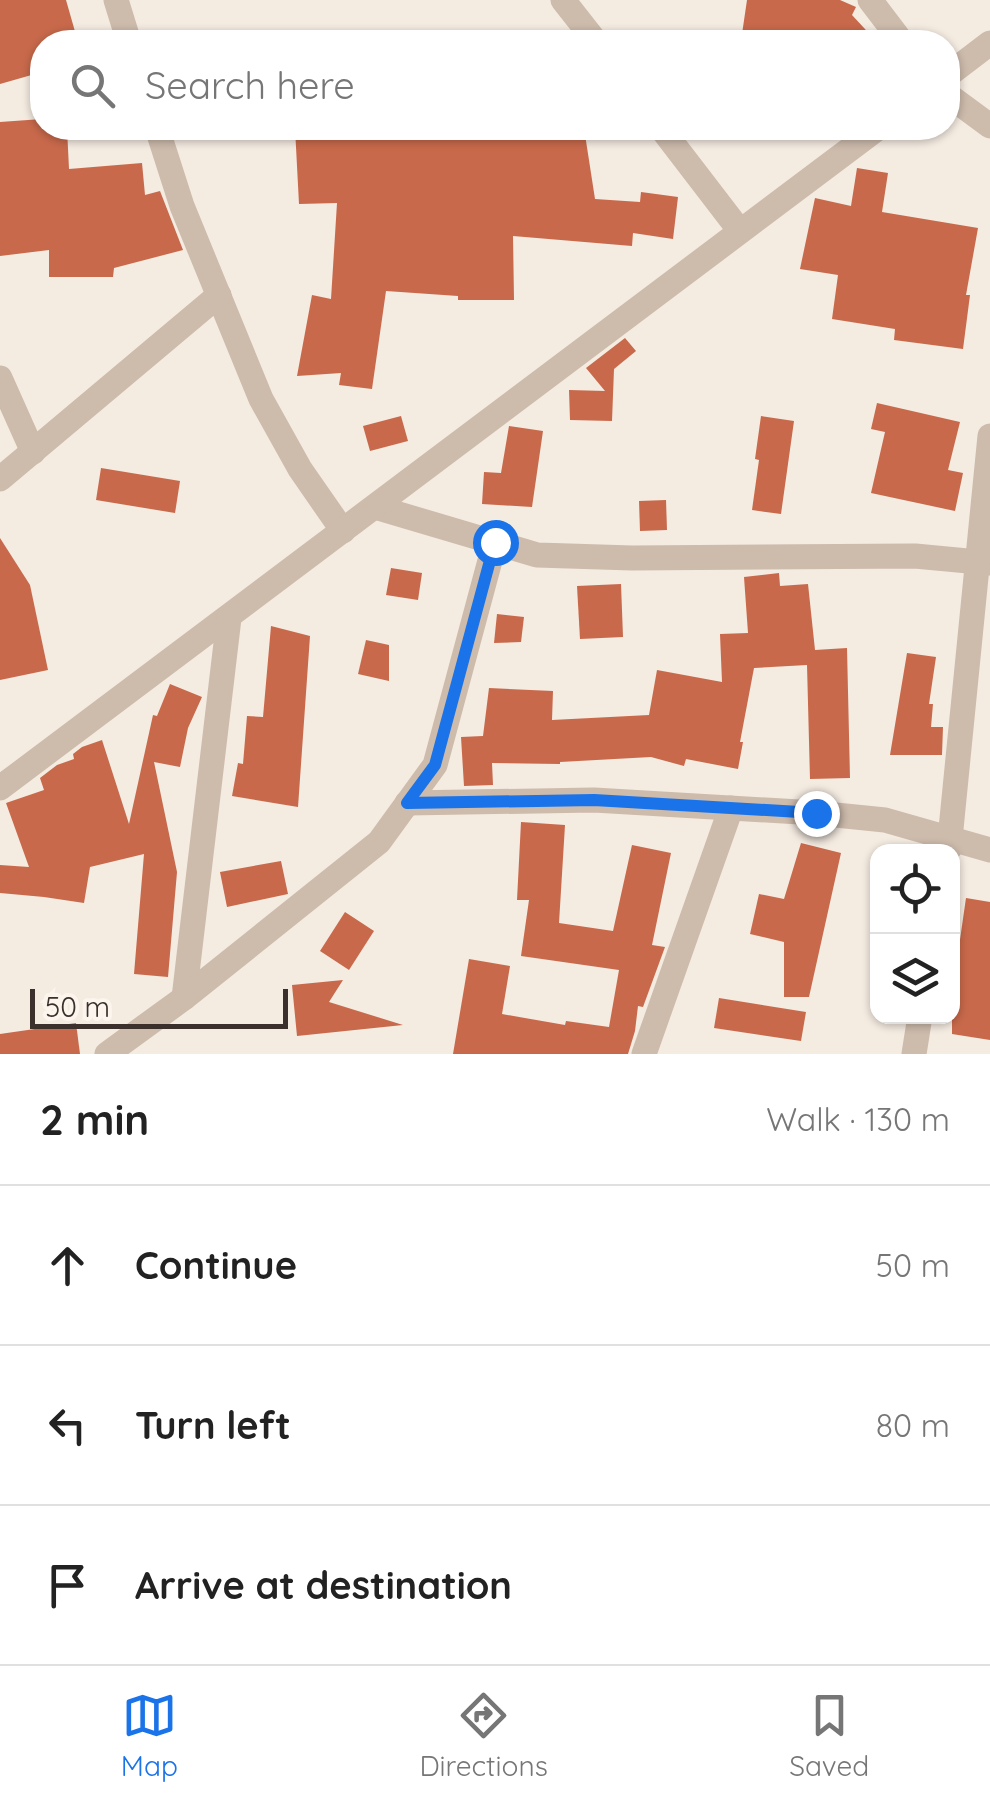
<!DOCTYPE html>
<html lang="en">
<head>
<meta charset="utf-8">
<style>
  :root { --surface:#fff; --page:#f2f2f2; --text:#222; --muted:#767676; --line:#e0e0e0; --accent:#1a73e8 }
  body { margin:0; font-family:Quicksand,sans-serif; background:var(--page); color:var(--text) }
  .controls { position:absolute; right:30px; bottom:30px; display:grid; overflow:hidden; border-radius:20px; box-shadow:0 2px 8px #0004 }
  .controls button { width:90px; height:90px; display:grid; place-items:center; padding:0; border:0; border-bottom:2px solid var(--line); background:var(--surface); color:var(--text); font:50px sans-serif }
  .scale { position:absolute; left:30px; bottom:25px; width:258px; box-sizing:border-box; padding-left:10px; border:5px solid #3b302b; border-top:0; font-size:28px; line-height:35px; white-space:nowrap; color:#3b302b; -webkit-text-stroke:8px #fbf5ee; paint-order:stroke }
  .stop { position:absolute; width:30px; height:30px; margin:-22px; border:8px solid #1a73e8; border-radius:50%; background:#fff }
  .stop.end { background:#1a73e8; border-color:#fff; box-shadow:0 2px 10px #0008 }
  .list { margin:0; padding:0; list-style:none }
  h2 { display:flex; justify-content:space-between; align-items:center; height:130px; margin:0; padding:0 40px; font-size:42px }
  h2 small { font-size:32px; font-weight:400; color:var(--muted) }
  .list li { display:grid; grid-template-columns:65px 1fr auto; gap:30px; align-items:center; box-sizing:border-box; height:160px; padding:0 40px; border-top:2px solid var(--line) }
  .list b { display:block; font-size:38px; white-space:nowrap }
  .list em { font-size:32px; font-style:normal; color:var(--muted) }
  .icon { flex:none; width:55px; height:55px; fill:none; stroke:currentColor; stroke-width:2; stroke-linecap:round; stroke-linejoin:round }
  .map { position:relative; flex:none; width:990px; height:1054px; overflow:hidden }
  .search { position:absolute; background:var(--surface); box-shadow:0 2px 8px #0004; left:30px; right:30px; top:30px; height:110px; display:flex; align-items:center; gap:25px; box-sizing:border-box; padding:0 35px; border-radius:40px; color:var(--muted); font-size:38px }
  .sheet { height:610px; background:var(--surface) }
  nav { display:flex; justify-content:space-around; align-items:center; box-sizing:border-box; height:140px; border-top:2px solid var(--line); background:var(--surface); font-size:28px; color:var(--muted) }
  nav a { display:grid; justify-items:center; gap:5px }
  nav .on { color:var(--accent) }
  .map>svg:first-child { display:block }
</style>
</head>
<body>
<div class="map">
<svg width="990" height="1054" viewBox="0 0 990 1054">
  <rect width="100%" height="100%" fill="#f4ebe1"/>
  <g fill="#c8694b">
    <polygon points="0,0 66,0 78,42 42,42 42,72 0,84"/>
    <polygon points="747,0 840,0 856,7 852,15 877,42 795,42 742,34"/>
    <polygon points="42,119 42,128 67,128 69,169 142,163 145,195 160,191 183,250 114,268 113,277 49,277 49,250 0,256 0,122"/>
    <polygon points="295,128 430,128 543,137 541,128 584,128 595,199 640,202 641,192 678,197 673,239 633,233 632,246 513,236 514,300 458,300 458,296 386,291 372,389 339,385 341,373 297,376 312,295 331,299 337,203 299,204"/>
    <polygon points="857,168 888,173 882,212 978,228 966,295 970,295 963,349 894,340 895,329 832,319 838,275 800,269 815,198 851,206"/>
    <polygon points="625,338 636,351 614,369 612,421 570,420 569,390 605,391 586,368"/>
    <polygon points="877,403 960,422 948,470 963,473 955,511 871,493 885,432 871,429"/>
    <polygon points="401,416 408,441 370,451 363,426"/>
    <polygon points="761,416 794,421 781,514 752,510 759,460 755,459"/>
    <polygon points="509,426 543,431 532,507 482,504 484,472 501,473"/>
    <polygon points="101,468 180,481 175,513 96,500"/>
    <polygon points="666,500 667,530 640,531 639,501"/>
    <polygon points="0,538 30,585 48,670 0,680"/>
    <polygon points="391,568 422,573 418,600 386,595"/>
    <polygon points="779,573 780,586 808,584 815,650 847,648 850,778 810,779 807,665 754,668 740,742 743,742 738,769 686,759 684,766 651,757 560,762 560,764 492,763 493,785 464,786 461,737 483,736 489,688 553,691 552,720 649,715 657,670 722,682 720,634 748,633 744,577"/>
    <polygon points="621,584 623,637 580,639 577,586"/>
    <polygon points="497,614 524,617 521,642 494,643"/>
    <polygon points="271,626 310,636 298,807 232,796 238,763 243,764 247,716 263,717"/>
    <polygon points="366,640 389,645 389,681 358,674"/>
    <polygon points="907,653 936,657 929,704 933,704 931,727 943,727 942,755 890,755"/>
    <polygon points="170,684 202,697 188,728 180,767 154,762 177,872 168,977 134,974 144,854 90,867 84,903 44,897 0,893 0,865 29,867 6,803 44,790 40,778 57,765 74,759 73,754 82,747 102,740 129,824 153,715 157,716"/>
    <polygon points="521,822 565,825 559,923 613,931 632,845 671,853 652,945 665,947 643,1007 638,1006 635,1031 628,1054 453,1054 469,959 510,966 502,1014 565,1025 566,1021 609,1027 619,970 521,956 529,900 517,900"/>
    <polygon points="801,843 841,853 809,997 784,997 784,942 750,934 759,894 784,899"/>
    <polygon points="281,861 288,894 227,907 220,872"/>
    <polygon points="966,898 990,902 990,1040 952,1034 952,995"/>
    <polygon points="345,912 374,931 349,970 320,951"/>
    <polygon points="343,980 329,1002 403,1025 297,1036 292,985"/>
    <polygon points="719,998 806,1012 801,1041 714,1028"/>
    <polygon points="76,1023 80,1054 0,1054 0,1034"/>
  </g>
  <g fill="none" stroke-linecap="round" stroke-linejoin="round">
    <g stroke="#cdbbac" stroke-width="25">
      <polyline points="116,0 129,42"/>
      <polyline points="563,0 596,42"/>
      <polyline points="870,0 902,42"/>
      <polyline points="948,75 990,43"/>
      <polyline points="948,95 990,126"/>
      <polyline points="157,128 182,206 261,399 300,469 343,531"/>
      <polyline points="661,128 740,231"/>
      <polyline points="0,378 33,452"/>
      <polyline points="0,479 219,295"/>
      <polyline points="375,507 537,555 632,558 915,556 990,563"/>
      <polyline points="0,788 878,128"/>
      <polyline points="407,803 594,800 816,813 885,820 990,850"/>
      <polyline points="949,849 990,436"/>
      <polyline points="184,998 229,618"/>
      <polyline points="107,1054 184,998 379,842 435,765 495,542"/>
      <polyline points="644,1054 731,808"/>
      <polyline points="914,1054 920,1016"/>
    </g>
  </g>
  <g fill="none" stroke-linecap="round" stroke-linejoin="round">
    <polyline stroke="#1a73e8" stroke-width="12" points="495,542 435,765 407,803 594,800 816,813"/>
  </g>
</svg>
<div class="controls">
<button><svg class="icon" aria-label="locate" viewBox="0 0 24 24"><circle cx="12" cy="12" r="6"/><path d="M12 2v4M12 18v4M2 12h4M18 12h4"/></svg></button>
<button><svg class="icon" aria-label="layers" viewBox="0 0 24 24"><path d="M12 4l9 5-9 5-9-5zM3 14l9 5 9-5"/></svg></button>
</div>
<div class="scale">50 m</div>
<div class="stop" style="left:495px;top:542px"></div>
<div class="stop end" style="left:816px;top:813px"></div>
<div class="search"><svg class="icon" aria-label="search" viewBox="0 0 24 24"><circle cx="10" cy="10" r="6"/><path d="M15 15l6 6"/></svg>Search here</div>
</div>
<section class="sheet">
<h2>2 min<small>Walk · 130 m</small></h2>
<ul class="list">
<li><svg class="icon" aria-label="ahead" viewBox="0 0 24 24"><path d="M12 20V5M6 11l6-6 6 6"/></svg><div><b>Continue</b></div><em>50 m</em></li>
<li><svg class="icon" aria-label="left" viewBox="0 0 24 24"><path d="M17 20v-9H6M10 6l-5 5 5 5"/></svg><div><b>Turn left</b></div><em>80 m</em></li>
<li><svg class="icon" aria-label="arrive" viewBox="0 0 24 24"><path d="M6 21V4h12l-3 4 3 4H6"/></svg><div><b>Arrive at destination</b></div></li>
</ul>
</section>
<nav>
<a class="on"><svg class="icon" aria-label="map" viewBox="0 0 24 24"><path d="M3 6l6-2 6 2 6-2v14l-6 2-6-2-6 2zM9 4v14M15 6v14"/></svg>Map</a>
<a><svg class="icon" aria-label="directions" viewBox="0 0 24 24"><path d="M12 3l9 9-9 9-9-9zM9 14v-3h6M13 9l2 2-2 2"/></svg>Directions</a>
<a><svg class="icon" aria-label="saved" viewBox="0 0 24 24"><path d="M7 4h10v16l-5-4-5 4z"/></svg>Saved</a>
</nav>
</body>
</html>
